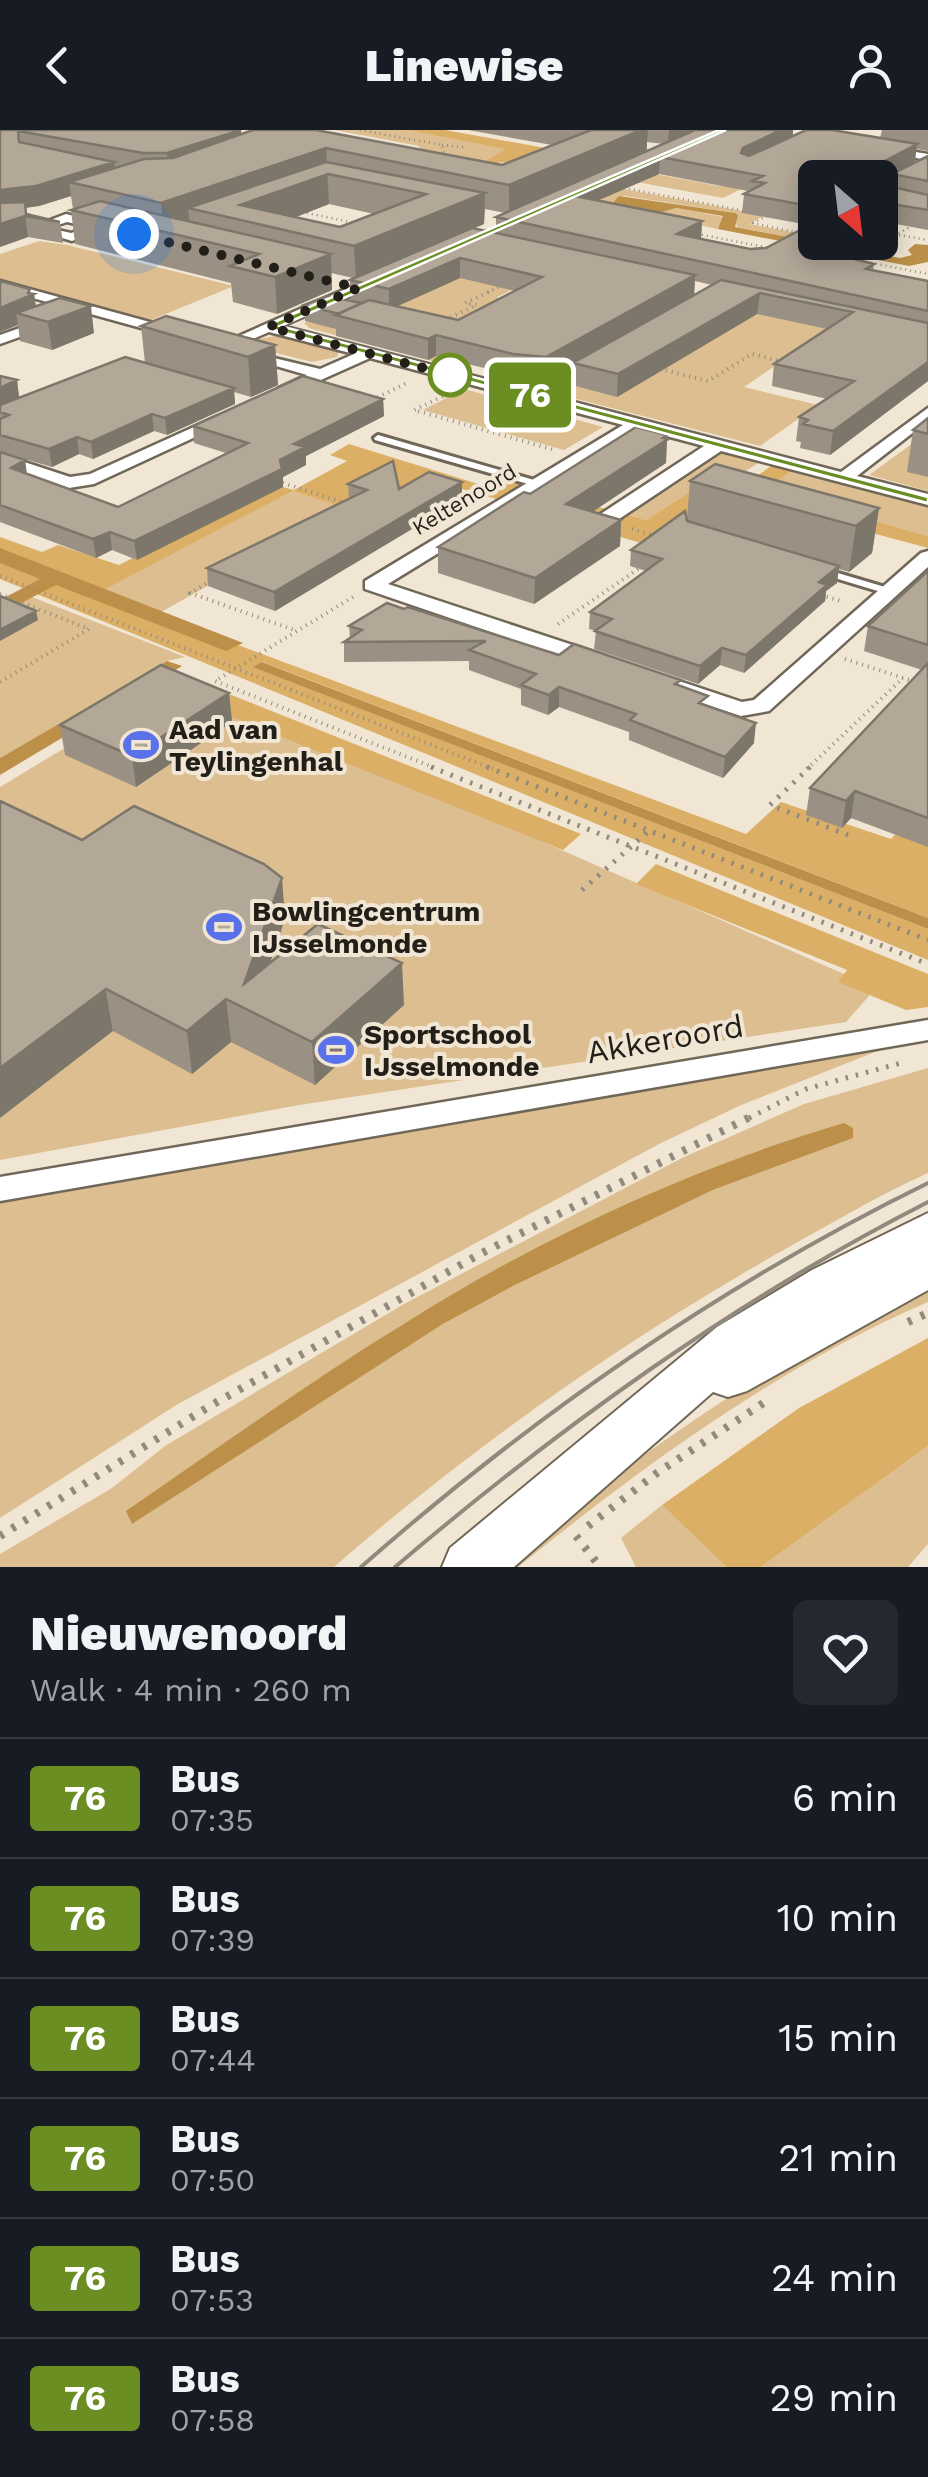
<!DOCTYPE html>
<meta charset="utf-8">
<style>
:root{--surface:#171b24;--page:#242831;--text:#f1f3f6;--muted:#9ea1a6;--line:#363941}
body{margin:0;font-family:"Work Sans",sans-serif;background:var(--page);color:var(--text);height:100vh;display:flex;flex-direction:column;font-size:38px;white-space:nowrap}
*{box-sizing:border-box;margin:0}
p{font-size:32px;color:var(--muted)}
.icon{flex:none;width:55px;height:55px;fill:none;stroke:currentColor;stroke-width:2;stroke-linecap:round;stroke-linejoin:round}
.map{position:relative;height:1437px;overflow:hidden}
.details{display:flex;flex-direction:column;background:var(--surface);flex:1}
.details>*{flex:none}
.badge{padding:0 20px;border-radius:8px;font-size:35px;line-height:65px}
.needle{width:65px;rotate:152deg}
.tools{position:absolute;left:798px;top:30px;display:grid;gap:20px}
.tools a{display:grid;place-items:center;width:100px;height:100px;border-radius:15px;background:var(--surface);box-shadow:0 5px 25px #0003;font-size:50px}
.you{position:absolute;width:50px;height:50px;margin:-25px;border:8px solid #fff;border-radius:50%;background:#1a73e8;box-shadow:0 0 0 15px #1a73e833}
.map>.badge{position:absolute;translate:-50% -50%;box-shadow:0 0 0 5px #fff}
.round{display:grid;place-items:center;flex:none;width:105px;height:105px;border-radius:15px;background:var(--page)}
.head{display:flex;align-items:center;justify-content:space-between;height:170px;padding:0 30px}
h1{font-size:48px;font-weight:800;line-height:75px}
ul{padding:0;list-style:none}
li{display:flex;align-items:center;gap:30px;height:120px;padding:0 30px;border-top:2px solid var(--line)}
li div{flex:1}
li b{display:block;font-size:38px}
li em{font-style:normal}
li .badge{min-width:110px;font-weight:700;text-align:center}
header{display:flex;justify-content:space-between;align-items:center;height:130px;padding:0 30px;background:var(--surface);font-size:45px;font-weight:800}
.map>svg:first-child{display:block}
.green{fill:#dcbe90;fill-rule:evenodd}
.forest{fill:#dcaf66}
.water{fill:#bc9048}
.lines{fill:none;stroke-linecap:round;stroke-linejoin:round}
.lane-casing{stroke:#716758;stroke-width:6}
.street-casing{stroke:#716758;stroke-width:5}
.secondary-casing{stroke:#716758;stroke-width:4}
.path-far3{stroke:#918a7d;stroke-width:2.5;stroke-dasharray:1 4;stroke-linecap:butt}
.path-far2{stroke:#918a7d;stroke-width:4;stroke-dasharray:1 5;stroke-linecap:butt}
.path-far1{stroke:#918a7d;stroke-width:5;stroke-dasharray:2.5 8;stroke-linecap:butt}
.path{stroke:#918a7d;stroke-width:8;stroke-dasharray:4 10;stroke-linecap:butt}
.lane{fill:#fff;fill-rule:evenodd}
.street{fill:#fff;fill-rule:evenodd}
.secondary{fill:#fff;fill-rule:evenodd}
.tram{stroke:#91897d;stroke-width:4}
.wall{fill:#9a9083;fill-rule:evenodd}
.shaded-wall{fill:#7d766a}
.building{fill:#b3a898;stroke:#7d766a;stroke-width:2.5;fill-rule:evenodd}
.line{fill:#6b8e23;stroke:#fff;stroke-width:2.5}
.walk{stroke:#221e18;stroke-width:10;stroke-dasharray:0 18}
.stop-dot{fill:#fff;stroke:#6b8e23;stroke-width:5}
.labels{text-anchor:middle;stroke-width:8;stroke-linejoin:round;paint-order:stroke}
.far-street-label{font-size:22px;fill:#221e18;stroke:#f1e6d4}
.poi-label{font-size:28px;font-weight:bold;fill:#221e18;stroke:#f1e6d4;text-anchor:start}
.near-street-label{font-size:32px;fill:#221e18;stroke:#f1e6d4}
</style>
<header><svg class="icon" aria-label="back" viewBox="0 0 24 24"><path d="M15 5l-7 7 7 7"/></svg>Linewise<svg class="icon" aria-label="person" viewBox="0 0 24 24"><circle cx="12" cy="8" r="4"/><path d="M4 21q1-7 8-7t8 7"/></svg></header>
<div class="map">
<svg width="928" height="1437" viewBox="0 0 928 1437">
<rect width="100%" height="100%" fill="#f1e6d4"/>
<path class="green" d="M258,0L421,31L419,16L335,0H406L508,19L480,36L549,35L164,52Z
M782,39L723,68L626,50L655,44L719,56Z
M607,56L764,85L750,94L802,104L794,108L737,97L735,83L625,66H619L659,83L676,78L724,87L718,99L574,70Z
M39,111L67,115L234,156L151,190L0,150V124Z
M479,113L572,132L497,167L514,173L530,203L462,239L309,198L304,193Z
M725,168L840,192L744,257L818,275L760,316L557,264Z
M275,206L339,220L337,227L312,232L253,217L254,210Z
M464,259L603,297L564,320L423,280Z
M928,302V361L869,345Z
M704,318L758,333L727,354L708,350L646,390L610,380Z
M791,341L928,377V406L764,360Z
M293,361L345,378L156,485L97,463Z
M32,467L185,527L167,531L0,628V484Z
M176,551L876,858L846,892L299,975L0,1030V657Z
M928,901L739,976L659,1014L178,1274L0,1388V1063Z
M928,938V1043C879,1065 834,1092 787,1118C626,1209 474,1315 334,1437H0V1424L112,1358L165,1316L404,1174L684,1027L804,974ZM821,1000L852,1008L713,1060L513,1156L443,1194L132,1394L127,1381C266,1285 403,1184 555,1109C641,1066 730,1032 821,1000Z
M928,1153V1172C778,1237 644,1335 518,1437H503C638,1321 770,1233 928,1153Z
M928,1316V1414L908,1437H761Z
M662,1375L726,1437H636L621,1408Z"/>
<path class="forest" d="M406,0H445L578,24L479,35L506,19Z
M349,314L488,357L506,348L529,355L503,371L428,349L362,384L293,361L98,463L746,704L781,672L891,709L928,669V788L263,532L254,537L928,799V830L0,449V407L42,422L58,415L119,435L275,355L294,360L347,331L330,325Z
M771,336L791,341L765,360L928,406V418L731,365Z
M708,350L717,369L651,416L520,377L544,362L646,390Z
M196,551L581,704L563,720L175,564Z
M656,734L928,844V877L906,880L838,852L847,840L636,754Z
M928,1208V1316L761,1437H726L662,1375L799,1278Z"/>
<path class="water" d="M619,66L735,83L738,85L735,97L900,128L912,125L908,120L915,114L928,115V132L909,136L718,99L723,86L676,78L659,83L613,73Z
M0,418L243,513L226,521L56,455L0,484V470L40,449L0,433Z
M167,531L182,536L0,645V628Z
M262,532L928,788V799L253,537Z
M844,993L853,998V1008L713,1060L513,1156L443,1194L132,1394L126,1381C220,1317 313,1249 410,1190C544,1106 692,1038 844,993Z"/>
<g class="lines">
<defs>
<path id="lane" d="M378,305L541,352L542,354L535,356L375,310L374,308Z
M821,438L895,460L896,462L891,465L818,443V439Z"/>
<path id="street" d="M885,17L928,24V30L881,22Z
M66,84L107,94L109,97L72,111L29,98ZM67,92L89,97L71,103L49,98Z
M382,143L387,144V150L282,196L531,261L594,226H604V232L547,265L841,342L928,278V291L857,346L928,364V375L721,321L610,395H596V387L704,316L640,299L388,454L606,526L609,531L606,536H590L365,459V451L623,295L370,228L285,266L277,261L279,258L307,245L241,226V220L320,239L354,224L269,202L229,219L216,216Z
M0,151L179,200L181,203L174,207L0,159Z
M51,187L58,191L56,194L0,214V205Z
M216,287L230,291L94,354L69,358L0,335V324L70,347L90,344Z
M928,421V437L769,581L741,586L671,563L668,558L679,551L742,572L754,570L921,423Z
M928,890V910L0,1071V1047Z"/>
<path id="secondary" d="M928,1083V1160L747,1261L728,1267L713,1262L514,1437H442L450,1418L717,1197L812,1140Z"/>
</defs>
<use href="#lane" class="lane-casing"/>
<use href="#street" class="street-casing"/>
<use href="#secondary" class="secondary-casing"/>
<path class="path-far3" d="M360,0L442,15L445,28
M442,15L463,17
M624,58L746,81
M302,82L355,93
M767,86L753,93L800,103
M697,104L770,118
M899,105L928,110
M853,112L876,117L913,95
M861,131L928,144
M488,162L503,155"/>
<path class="path-far2" d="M445,190L477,175L465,173L493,160
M660,239L708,251L752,224L784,232
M448,264L414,280L555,320
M372,270L407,253
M277,351L348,374
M632,399L655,406
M0,446L493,639
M211,451L190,463L297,501
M0,464L89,499L0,552
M821,465L844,472
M353,467L215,551L438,639
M558,494L644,435
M845,529L928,556
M807,639L903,548"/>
<path class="path-far1" d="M431,637L928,834
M487,637L928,810
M810,637L770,675L848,705
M582,760L651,699
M749,988L806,959L901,933"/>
<path class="path" d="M908,1192L928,1183
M588,1396L657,1343L768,1270
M0,1406L210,1276L480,1124L754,985
M576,1406L600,1437"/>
<use href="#lane" class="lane"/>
<use href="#street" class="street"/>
<use href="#secondary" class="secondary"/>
<path class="tram" d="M361,1437C535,1284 720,1155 928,1053
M395,1437C561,1296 734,1171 928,1072"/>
</g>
<path class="wall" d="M0,0L241,4L322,1L502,35L552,15L468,0H793V6L880,8L882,0H928V21L916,19L815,48V112L841,126L874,134L873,140L928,151V251L830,325L800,318L801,312L796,311L799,287L827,269L772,256L774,234L827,199L757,184L617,267L572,255L573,233L546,248L512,245L436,226L428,230L336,206V199L305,191L304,175L362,173L351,170L350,150L353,148L331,143L332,160L277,184L233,172L231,153L75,114L71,80L73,79L71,66L39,76L26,78V84L60,92L63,113L28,107L0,117ZM647,12L664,14L647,21ZM659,44L748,61L744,64L742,83L809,95L766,118L750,119L701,109L702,91L599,70ZM329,74L374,84L340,97L295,87ZM485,79L505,83L496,87V103L475,98L484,94ZM460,148L515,161L458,190L397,176ZM695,151L712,155L694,166Z
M928,26V100L896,94L880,103V54L891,56L892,44Z
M30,159V163L34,164L36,177L94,203L52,220L20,211L18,195L0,202Z
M141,196L275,215L278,255L251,267L234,262L235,274L167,305L154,301L93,329L79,324L52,337L0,322V246L17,250L19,267L145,233Z
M383,269L384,286L306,326V335L283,347V357L137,430L112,420L96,428L0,392V322L25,330L27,344L118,377L226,323L194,313L193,296Z
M928,288V347L907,342L913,300Z
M667,305L666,333L592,382L621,390L620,416L534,474L438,443V417L530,364Z
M690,351L879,378L872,423L849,442L839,439L837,453L826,461L825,471L744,543L720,535L698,554L594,519L596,501L589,499L590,482L646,441L630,436L631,420L687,389Z
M348,354L399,359L462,369L275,481L208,456L207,438L349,370Z
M928,441V717L851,688L842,698L806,685L810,658L922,540L864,521L868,496Z
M404,479L559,525L680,556L754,613L723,648L629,610V602L559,577L548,585L521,575V559L469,540V531L344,532V512L350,508L349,496Z
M229,563L232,592L136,657L65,625L60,595Z
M82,710L285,789L270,833L404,875L315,955L231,912L192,944L113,901Z"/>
<path class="shaded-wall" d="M241,0L242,19L168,42L167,23Z
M641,0H648L646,24L509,84V55Z
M669,0H709L668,14Z
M781,0H793L792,11L740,41L743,18Z
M917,14L915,32L880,50L881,33Z
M326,18L329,74L271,97L188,78L190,94L164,103L161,73Z
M660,27L659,44L569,83L570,65Z
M114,32L117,52H69L71,66L39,76L0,80V60Z
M485,63L484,94L356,149L354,116Z
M898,75L896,94L880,103V85Z
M25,86L28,107L0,117V94Z
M702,91L701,110L677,104Z
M832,112H864L816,141L819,120Z
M331,124L332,160L277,184L275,147Z
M460,128V148L389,180V159Z
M695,145L694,166L546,248V227Z
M30,159V166L34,164L37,187L16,183L18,195L0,202V178Z
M760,163L757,184L617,267L618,244Z
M91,176L94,203L52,220L48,192Z
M436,205V226L428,230V209Z
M275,215L278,255L251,267L248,227Z
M928,232V251L830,325L833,301Z
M17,250L19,267L0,276V258Z
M234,258L235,274L167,305L165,288Z
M383,269L384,286L306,326V335L283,347V357L137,430L134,411L280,330L294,314Z
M152,284L154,301L93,329L91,312Z
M667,305L666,333L565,400L566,374Z
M77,307L79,324L52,337L49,319Z
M25,330L27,348L11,338Z
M462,352V369L275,481L274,462Z
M879,378L872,423L849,442L856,396Z
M621,390L620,416L534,474L535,448Z
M110,402L112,420L96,428L93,409Z
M839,436L837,453L826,461L825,471L744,543L746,525L819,452Z
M36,481L38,490L0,511V500Z
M722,518L720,535L698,554L700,536Z
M559,557V577L548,585L549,565Z
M229,563L232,592L136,657L132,626Z
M756,593L754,613L723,648L725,627Z
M855,661L851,688L842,698L846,671Z
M282,748L285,789L253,882L244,854Z
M402,833L404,875L315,955L312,912Z
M106,859L113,901L0,988V938Z
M226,869L231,912L192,944L187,901Z"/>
<path class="building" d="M0,0H241L167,23H143L18,1L19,12L114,32L36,56L0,60Z
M253,0H316L502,35L591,0H641L509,55L326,18L161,73L69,52L144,29L173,28Z
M695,0H781L743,18L741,23L749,26L806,0H832L917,14L881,33L879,48H815V77L744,64L765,53L752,51L763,46L660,27L570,65L702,91L677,104L750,119L766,118L815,92V112H832L819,120L874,134L866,139L928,151V181L496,87Z
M928,26V51L892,44Z
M326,32L485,63L354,116L188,78ZM328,44L426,64L340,97L240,75Z
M880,54L928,65V80L898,75L880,85Z
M100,71L331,124L275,147L230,136L259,124L71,80Z
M25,72L26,84L60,92L25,86L0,94V73Z
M472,98L695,145L546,227L513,224L436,205L428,209L335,185L369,170L458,190L542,147L460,128L389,159L350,150Z
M721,150L928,193V232L833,301L803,294L808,290L799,287L854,251L774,234L853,182L760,163L618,244L573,233Z
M0,151L30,159L28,163L34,164L0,178Z
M327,166L361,173L339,184L304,175Z
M60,168L91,176L48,192L16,183Z
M166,186L275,215L248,227L141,196Z
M125,227L234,258L165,288L152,284L91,312L77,307L49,319L0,305V289L9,285L0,282V275Z
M0,246L17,250L0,258Z
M303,246L383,269L294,314L305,317L280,330L282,339L134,411L110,402L93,409L0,375V322L25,330L11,338L118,377L248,313L193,296Z
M928,288V304L913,300Z
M636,297L667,305L663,308L668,309L566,374L621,390L535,448L438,417L524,362L530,364Z
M393,331L399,359L429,342L462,352L274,462L207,438L367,360L348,354Z
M715,334L879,378L856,396L690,351Z
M685,381L687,391L839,436L819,452L827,455L746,525L722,518L700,536L595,501L612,489L590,482L662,429L631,420Z
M928,441V515L868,496Z
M0,466L36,481L0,500Z
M387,473L404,479L408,477L559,525L574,514L681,550L675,554L708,566L699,573L756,593L725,627L630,590L636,584L559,557L549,565L521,555L536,544L469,520L486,511L344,512L362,500L349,496Z
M928,533V688L855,661L846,671L810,658Z
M161,535L229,563L132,626L60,595Z
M0,671L82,710L134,676L264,734L282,748L244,854L318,794L402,833L312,912L226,869L187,901L106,859L0,938Z"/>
<path class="line" d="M719,0H726L280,196L928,367V373L263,197Z"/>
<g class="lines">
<path class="walk" d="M134,104L358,158L269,197L454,246L450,245"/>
</g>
<defs>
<symbol id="stadium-bare" viewBox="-9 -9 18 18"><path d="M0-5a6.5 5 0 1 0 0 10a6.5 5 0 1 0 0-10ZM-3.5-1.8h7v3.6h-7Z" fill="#5a72e9" stroke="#f1e6d4" stroke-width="2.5" paint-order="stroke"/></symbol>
</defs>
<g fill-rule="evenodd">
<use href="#stadium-bare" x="116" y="590" width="50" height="50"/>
<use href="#stadium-bare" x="199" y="772" width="50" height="50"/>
<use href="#stadium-bare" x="311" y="895" width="50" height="50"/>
</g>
<circle class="stop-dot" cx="450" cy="245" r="20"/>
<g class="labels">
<g class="far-street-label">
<text transform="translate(464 369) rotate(-31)" y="8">Keltenoord</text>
</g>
<g class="poi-label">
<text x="169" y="609">Aad van<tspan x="169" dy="32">Teylingenhal</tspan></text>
<text x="252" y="791">Bowlingcentrum<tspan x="252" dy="32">IJsselmonde</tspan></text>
<text x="364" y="914">Sportschool<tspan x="364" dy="32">IJsselmonde</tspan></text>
</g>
<g class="near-street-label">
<text transform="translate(665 909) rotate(-10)" y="11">Akkeroord</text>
</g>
</g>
</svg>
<div class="tools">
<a><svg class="needle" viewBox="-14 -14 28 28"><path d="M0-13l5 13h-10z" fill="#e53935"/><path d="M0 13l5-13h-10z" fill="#9ea1a6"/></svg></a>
</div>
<div class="you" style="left:134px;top:104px"></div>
<b class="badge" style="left:530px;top:265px;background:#6b8e23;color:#fff">76</b>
</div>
<section class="details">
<div class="head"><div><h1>Nieuwenoord</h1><p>Walk · 4 min · 260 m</p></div><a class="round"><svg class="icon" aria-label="heart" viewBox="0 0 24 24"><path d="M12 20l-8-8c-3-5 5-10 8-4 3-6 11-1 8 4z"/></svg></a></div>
<ul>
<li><span class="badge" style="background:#6b8e23;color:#fff">76</span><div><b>Bus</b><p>07:35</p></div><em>6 min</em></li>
<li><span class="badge" style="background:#6b8e23;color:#fff">76</span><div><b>Bus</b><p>07:39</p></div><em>10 min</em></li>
<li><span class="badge" style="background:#6b8e23;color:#fff">76</span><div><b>Bus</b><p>07:44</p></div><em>15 min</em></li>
<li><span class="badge" style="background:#6b8e23;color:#fff">76</span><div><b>Bus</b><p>07:50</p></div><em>21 min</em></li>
<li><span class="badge" style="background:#6b8e23;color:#fff">76</span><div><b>Bus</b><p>07:53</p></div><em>24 min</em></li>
<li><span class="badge" style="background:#6b8e23;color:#fff">76</span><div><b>Bus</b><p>07:58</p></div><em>29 min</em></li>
</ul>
</section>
